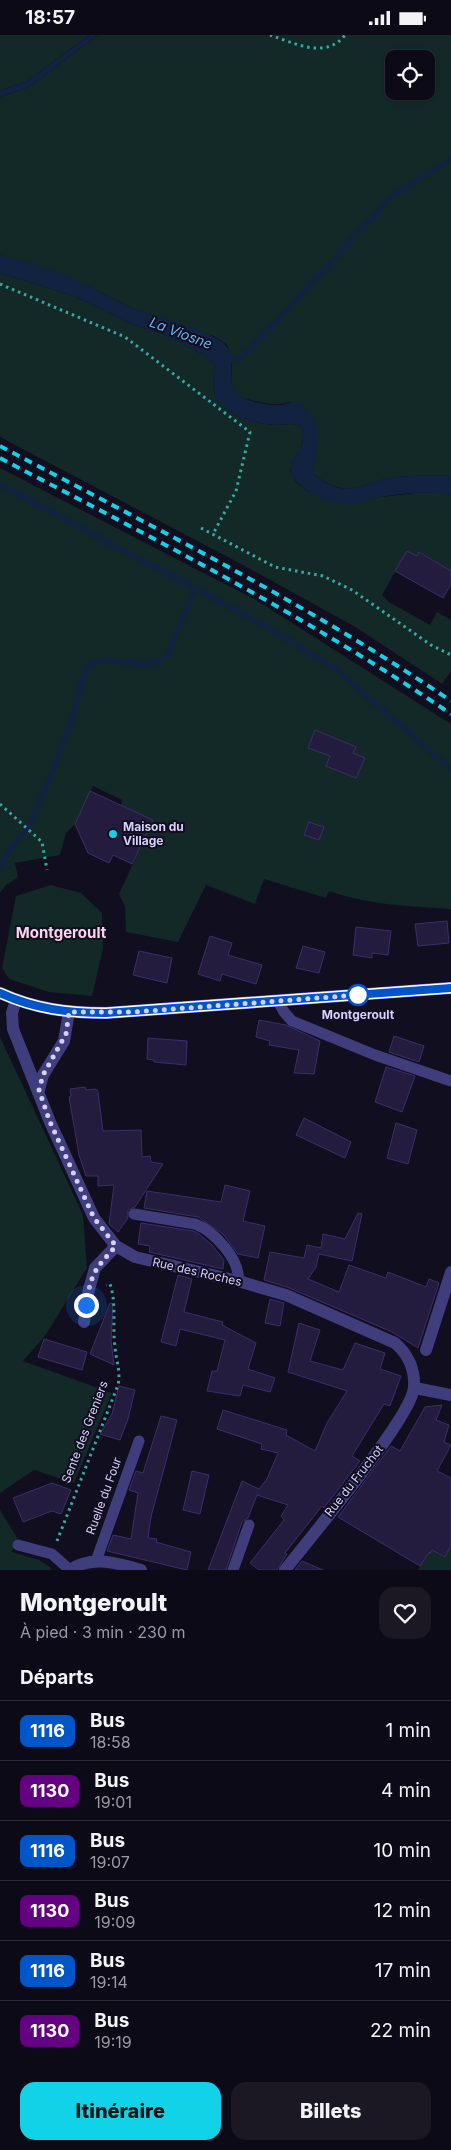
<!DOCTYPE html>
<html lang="fr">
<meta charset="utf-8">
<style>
:root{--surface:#0d0a17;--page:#1b1824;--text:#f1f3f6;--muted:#9a9aa1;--line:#2d2b36;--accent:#11d2e6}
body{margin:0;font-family:Inter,sans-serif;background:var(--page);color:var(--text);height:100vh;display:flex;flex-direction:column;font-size:19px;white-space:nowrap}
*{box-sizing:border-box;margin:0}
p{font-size:16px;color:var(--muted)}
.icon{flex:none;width:28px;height:28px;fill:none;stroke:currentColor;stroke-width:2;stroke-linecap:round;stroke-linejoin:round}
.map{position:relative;height:1535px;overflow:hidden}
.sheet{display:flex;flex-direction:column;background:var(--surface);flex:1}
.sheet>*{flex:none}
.badge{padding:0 10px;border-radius:8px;font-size:18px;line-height:32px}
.tools{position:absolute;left:385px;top:15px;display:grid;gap:10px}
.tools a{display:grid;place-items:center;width:50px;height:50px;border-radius:10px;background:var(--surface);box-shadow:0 1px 4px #0004,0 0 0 1px var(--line);font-size:25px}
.you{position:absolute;width:25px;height:25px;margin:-12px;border:4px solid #fff;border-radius:50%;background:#1a73e8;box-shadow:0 0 0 8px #1a73e833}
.map>.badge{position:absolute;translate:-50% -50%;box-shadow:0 0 0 2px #fff}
h2{padding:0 20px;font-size:19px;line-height:45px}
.round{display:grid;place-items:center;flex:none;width:52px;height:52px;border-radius:15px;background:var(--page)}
.headline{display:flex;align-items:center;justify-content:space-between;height:85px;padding:0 20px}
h1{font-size:24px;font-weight:800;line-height:38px}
.action{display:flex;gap:10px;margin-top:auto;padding:10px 20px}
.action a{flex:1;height:58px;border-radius:15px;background:var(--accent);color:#111;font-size:20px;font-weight:800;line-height:58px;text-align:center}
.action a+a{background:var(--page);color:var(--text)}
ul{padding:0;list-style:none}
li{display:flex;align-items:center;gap:15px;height:60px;padding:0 20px;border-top:1px solid var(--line)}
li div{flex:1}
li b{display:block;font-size:19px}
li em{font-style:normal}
li .badge{min-width:55px;font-weight:700;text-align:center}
.status{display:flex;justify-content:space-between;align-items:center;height:35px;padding:0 25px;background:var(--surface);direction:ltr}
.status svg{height:14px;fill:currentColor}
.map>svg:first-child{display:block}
.green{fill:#122928;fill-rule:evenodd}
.water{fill:#112341}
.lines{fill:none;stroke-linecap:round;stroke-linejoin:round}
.stream{stroke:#112341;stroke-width:5.5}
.building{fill:#231c3f;stroke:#3b2f69}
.path{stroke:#36a9a2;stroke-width:3;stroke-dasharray:2.5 4;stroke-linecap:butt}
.lane{stroke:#3f3d7b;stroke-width:11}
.street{stroke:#3f3d7b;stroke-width:12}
.secondary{stroke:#716ef4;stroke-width:12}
.rail{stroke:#11d2e6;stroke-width:4;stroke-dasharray:8 6;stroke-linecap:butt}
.line-casing{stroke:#fff;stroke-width:11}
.line{stroke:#0055c8;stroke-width:8}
.walk{stroke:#d5d0fc;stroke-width:5;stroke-dasharray:0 9}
.poi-dot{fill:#11d2e6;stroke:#110e1f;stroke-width:2}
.stop-dot{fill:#fff;stroke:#0055c8;stroke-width:2.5}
.labels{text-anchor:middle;stroke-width:4;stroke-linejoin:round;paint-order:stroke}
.poi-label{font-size:12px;font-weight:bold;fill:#d5d0fc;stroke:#110e1f;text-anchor:start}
.stop-label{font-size:12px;font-weight:bold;fill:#d5d0fc;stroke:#110e1f}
.street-label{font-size:12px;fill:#d5d0fc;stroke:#110e1f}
.water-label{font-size:14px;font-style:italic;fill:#65b2f4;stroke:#110e1f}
.quarter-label{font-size:15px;font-weight:bold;fill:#fcd2ec;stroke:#110e1f}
</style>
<div class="status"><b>18:57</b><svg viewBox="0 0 49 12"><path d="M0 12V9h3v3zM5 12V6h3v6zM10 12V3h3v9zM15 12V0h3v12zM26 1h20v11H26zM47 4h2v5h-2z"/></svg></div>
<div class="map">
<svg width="451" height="1535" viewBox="0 0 451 1535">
<rect width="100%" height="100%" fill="#110e1f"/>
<path class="green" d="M0,0H90L27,46L0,56Z
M98,0H451V440C433,441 414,440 397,442C359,447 350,467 313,439L312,430L317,415L290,367C277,371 269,369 255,366C227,360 231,353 232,329C232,323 229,316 227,310L214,301L136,275L71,243L0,220V62L29,52ZM394,24H426V56H394Z
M0,238L74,261L134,290L163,299L193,314L207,322L214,330C215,339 211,354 215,361C225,381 255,389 276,390C285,390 293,387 302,392L303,401L301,414L292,427L290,436L296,447L307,456L357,469L373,463L415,458H441L451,461V536L420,517L417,521L407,516L382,560L389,567L430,590L437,577L451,585V636L442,649L357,593L243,530L0,402Z
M0,433L256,565L451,689V874C409,871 368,870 329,856L326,863L264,844L255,869L206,850L178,907L126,897L125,871L119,859L153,785L121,770L122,765L93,751L75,789L66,798L60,820L15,828L18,842L5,851L0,858Z
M51,850L81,858L102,878L103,914L92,961L49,957L9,944L2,933L16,861Z
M0,1002L83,1180L87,1233L45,1301L23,1326L112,1358L74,1448L34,1435L0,1458Z
M0,1475L17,1503L12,1517L39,1525L50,1532L51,1535H0Z
M451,1510V1535H418L429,1517L430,1518L432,1515L444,1522Z"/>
<path class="water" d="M90,0H98L29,52L0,62V56L27,46Z
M0,220C24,227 49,233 72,243C94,253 115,266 137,275C162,285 196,290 219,305C253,326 198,363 275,370C282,371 290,367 297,366C314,378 321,395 317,415C315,424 312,429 313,439C348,467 360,447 396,442C414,440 433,441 451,440V461C428,454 398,459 375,463C369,464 363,468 357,469C336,472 299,458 291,438C288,428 297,422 300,414C304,407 303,399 302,392C293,387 285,390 275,390C255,389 225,381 215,361C211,354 215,339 214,330L207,322L193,314L163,299L134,290L74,261L0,238Z"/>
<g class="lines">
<path class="stream" d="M227,326L238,323L249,316L390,163L451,124
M0,450L267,592L335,634L451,734
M0,832L7,818L29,791L41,764L67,699L86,633C109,613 145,643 168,620L195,553"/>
</g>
<path class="building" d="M407,516L417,521L419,517L451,536V549L443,563L395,536Z
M315,695L356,712L353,718L365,723L356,743L326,731L330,721L308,713Z
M90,756L153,785L132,829L113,820L109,828L88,818L75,789Z
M309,787L324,792L319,805L304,800Z
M447,886L449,908L418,911L415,889Z
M356,892L391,896L388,920L372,918V923L353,920Z
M210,901L232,908L228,920L262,930L256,949L222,939L220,946L198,939Z
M303,911L325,917L319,938L296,933Z
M139,916L172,923L167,948L133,940Z
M259,985L286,990L320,1006L314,1039L294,1038L299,1015L269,1010L270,1006L256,1002Z
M394,1001L424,1011L419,1027L389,1017Z
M148,1003L187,1006L186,1030L154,1027V1025L147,1024Z
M386,1032L415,1041L402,1077L375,1067Z
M85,1052L86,1055L96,1054L98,1057L103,1096L141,1095L142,1122L150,1121L151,1127L163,1129L135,1172L128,1175V1183L118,1197L109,1189L114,1150L98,1151V1141H86L79,1120L69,1062L71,1061L70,1054Z
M304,1083L351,1107L345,1123L296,1100Z
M396,1088L417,1095L408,1129L387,1123Z
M225,1150L250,1156L243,1186L265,1191L258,1223L238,1219L223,1199L198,1182L144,1173L147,1156L221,1167Z
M358,1178L362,1179L352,1226L319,1219L316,1232L308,1244L339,1257L349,1230L386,1243L388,1237L426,1252L429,1244L439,1248L418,1313L392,1297L287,1252L264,1245L270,1217L304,1223L307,1210L321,1213L323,1199L345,1204Z
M141,1188L193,1196L199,1199L212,1210L224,1225L223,1234L149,1217L150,1211L138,1209Z
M178,1240L192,1244L184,1277L223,1287L222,1290L256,1308L248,1334L275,1343L270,1357L243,1350L240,1361L207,1356L212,1336H217L225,1305L180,1294L176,1311L161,1307Z
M270,1264L284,1268L280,1291L265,1288Z
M110,1268L113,1269L111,1306L114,1330L90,1319Z
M299,1288L320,1295L310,1326L343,1335L355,1308L385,1318L380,1334L401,1341L390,1371L384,1369L352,1421L360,1426L324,1473L322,1471L285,1518L287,1519L277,1535H259L250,1528L284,1485L281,1481L288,1470L257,1460L248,1483L242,1487L226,1535H208L242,1446L259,1454L267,1444L278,1418L261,1414L262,1409L217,1394L223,1375L287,1395L286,1400L315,1416L327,1388L347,1356L288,1337Z
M44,1304L87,1317L82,1335L38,1322Z
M119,1351L135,1355L128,1384L120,1405L100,1399L112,1379Z
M442,1370L436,1385L449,1390L444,1407L451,1410L437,1436L451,1443V1510L445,1522L432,1515L430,1519L429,1517L420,1531L338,1482L391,1411L400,1416L425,1372Z
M161,1381L177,1385L151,1482L148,1503L157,1504L156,1507L191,1517L187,1535L107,1516L113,1500L131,1504L138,1458L129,1455L136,1436L143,1438Z
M192,1436L209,1440L200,1479L183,1475Z
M52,1448L71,1455L61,1479L52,1476L23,1487L13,1463Z
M302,1526L323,1535H295Z"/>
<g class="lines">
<path class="path" d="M270,0C294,8 326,25 345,0
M0,249L125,302L250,397L236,456L213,499
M201,493L275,532L323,541L352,555L431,610L451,620
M0,769L42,807L47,835
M57,1506L118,1350C121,1336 116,1326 115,1312C112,1290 117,1270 110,1249L106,1250"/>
<path class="lane" d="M278,966L284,977L292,986L375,1020L451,1046
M134,1179L195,1189C214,1196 241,1225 238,1246
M18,1510L52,1519L70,1535
M96,1526L139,1406
M233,1535L249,1490"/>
<path class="street" d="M16,965L12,978L13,994L50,1087L94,1183L116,1211L135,1222L238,1246L286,1260L395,1308C408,1319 415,1335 414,1352C413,1381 308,1505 285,1535
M39,1055L43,1040L64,1006L69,977
M84,1287L89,1254L95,1233L116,1211
M426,1315L451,1237
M415,1353L451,1360
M70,1535C91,1520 118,1528 141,1535"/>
<path class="secondary" d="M0,958C35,974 68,978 106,978L451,953"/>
<path class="rail" d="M0,411C153,492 308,569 451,666
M0,423C153,503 308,582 451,679"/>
</g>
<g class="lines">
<defs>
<path id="line" d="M0,958C35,974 68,978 106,978L451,953"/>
</defs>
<use href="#line" class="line-casing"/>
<use href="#line" class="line"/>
<path class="walk" d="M86,1270C91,1238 95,1234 116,1211L94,1183L50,1087L39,1055L43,1040L66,999L69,977H134L358,960"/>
</g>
<circle class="poi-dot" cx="113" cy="799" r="5"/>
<circle class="stop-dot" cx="358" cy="960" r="10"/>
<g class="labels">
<g class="poi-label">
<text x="123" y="796">Maison du<tspan x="123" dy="14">Village</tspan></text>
</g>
<g class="stop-label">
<text x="358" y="984">Montgeroult</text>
</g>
<g class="street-label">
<text transform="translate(197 1237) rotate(13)" y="4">Rue des Roches</text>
<text transform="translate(85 1397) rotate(-69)" y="4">Sente des Greniers</text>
<text transform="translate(354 1446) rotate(-52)" y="4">Rue du Fruchot</text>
<text transform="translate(104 1461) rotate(-70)" y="4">Ruelle du Four</text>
</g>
<g class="water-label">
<text transform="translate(181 298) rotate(21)" y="5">La Viosne</text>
</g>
<g class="quarter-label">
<text x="61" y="903">Montgeroult</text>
</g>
</g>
</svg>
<div class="tools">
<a><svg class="icon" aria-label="locate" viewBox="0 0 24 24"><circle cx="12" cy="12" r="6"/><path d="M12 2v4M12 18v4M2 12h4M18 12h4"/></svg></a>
</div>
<div class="you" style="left:86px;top:1270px"></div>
</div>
<section class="sheet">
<div class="headline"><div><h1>Montgeroult</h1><p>À pied · 3 min · 230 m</p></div><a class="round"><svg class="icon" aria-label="heart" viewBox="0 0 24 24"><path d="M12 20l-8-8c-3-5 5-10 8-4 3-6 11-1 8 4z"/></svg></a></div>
<h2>Départs</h2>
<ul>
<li><span class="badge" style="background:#0055c8;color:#fff">1116</span><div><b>Bus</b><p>18:58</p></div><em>1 min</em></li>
<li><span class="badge" style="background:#640082;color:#fff">1130</span><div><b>Bus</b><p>19:01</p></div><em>4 min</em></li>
<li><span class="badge" style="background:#0055c8;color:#fff">1116</span><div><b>Bus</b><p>19:07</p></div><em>10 min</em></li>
<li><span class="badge" style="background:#640082;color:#fff">1130</span><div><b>Bus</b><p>19:09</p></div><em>12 min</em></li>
<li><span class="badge" style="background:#0055c8;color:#fff">1116</span><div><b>Bus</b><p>19:14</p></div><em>17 min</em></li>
<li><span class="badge" style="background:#640082;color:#fff">1130</span><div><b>Bus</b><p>19:19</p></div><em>22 min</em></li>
</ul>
<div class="action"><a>Itinéraire</a><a>Billets</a></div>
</section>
